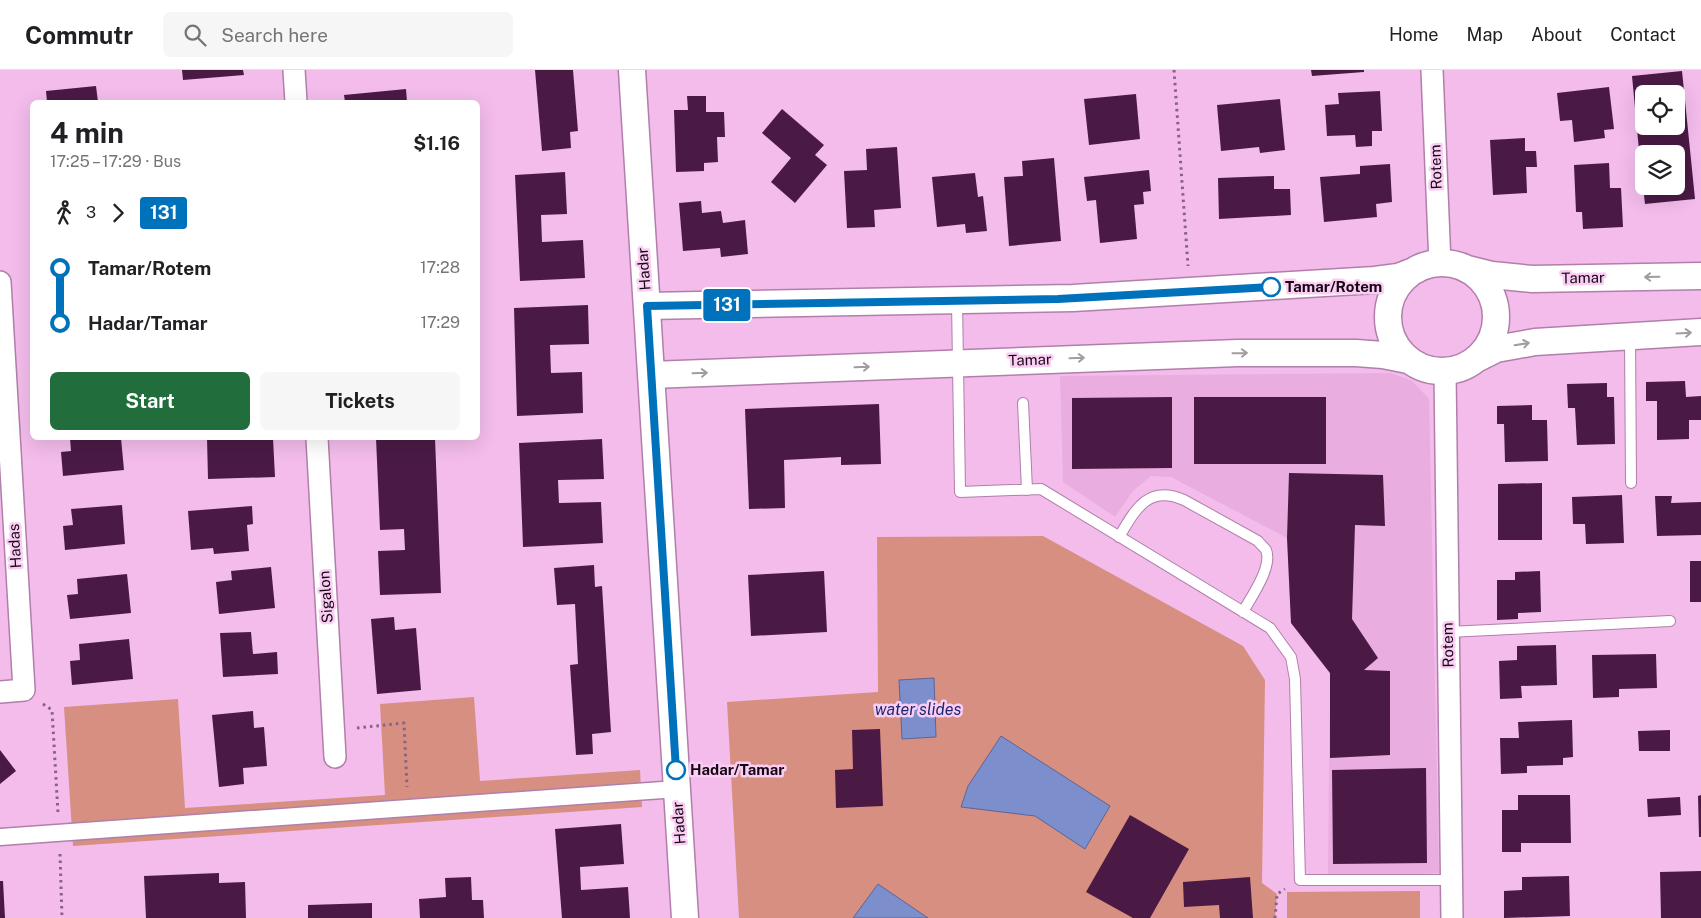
<!DOCTYPE html>
<meta charset="utf-8">
<style>
:root{--surface:#fff;--page:#f6f6f6;--text:#202124;--muted:#757577;--line:#e0e0e0;--accent:#216d3c}
body{margin:0;font-family:"Public Sans",sans-serif;background:var(--page);color:var(--text);height:100vh;display:flex;flex-direction:column;font-size:19px;white-space:nowrap}
*{box-sizing:border-box;margin:0}
p{font-size:16px;color:var(--muted)}
.icon{flex:none;width:28px;height:28px;fill:none;stroke:currentColor;stroke-width:2;stroke-linecap:round;stroke-linejoin:round}
.map{position:relative;flex:1;overflow:hidden}
.side{position:absolute;left:30px;top:30px;width:450px;height:340px;display:flex;flex-direction:column;background:var(--surface);border-radius:8px;box-shadow:0 5px 20px #0002}
.side>*{flex:none}
.badge{padding:0 10px;border-radius:4px;font-size:18px;line-height:32px}
.fabs{position:absolute;left:1635px;top:15px;display:grid;gap:10px}
.fabs a{display:grid;place-items:center;width:50px;height:50px;border-radius:8px;background:var(--surface);box-shadow:0 5px 20px #0002;font-size:25px}
.map>.badge{position:absolute;translate:-50% -50%;box-shadow:0 0 0 2px #fff}
.legs{display:flex;align-items:center;gap:8px;height:55px;padding:0 20px;font-size:16px}
.legs p{margin-inline-start:auto}
.summary{display:flex;align-items:center;justify-content:space-between;height:85px;padding:0 20px}
h1{font-size:28px;font-weight:700;line-height:38px}
.button{display:flex;gap:10px;margin-top:auto;padding:10px 20px}
.button a{flex:1;height:58px;border-radius:8px;background:var(--accent);color:#fff;font-size:20px;font-weight:700;line-height:58px;text-align:center}
.button a+a{background:var(--page);color:var(--text)}
ul{padding:0 20px;list-style:none}
li{display:flex;align-items:center;gap:18px;height:55px;font-size:19px}
li i{display:grid;place-items:center;width:8px;height:100%;margin:0 6px;background:currentColor}
li i::after{content:'';width:12px;height:12px;margin:-6px;border:4px solid;border-radius:50%;background:var(--surface)}
li p{margin-inline-start:auto}
li:first-child i{background:linear-gradient(#0000 50%,currentColor 0)}
li:last-child i{background:linear-gradient(currentColor 50%,#0000 0)}
header{display:flex;align-items:center;gap:30px;box-sizing:border-box;height:70px;padding:0 25px;background:var(--surface);border-bottom:1px solid var(--line)}
header strong{font-size:24px}
nav{display:flex;gap:28px;margin-inline-start:auto;font-size:18px}
.search{width:350px;height:45px;background:var(--page);display:flex;align-items:center;gap:12px;box-sizing:border-box;padding:0 18px;border-radius:8px;color:var(--muted);font-size:19px}
.map>svg:first-child{display:block}
.built{fill:#e9ade0}
.green{fill:#d78f81}
.water{fill:#7c8ecc;stroke:#5d6595}
.building{fill:#4a1a45;fill-rule:evenodd}
.lines{fill:none;stroke-linecap:round;stroke-linejoin:round}
.service-casing{stroke:#b17faa;stroke-width:12}
.pedestrian-casing{stroke:#b17faa;stroke-width:19}
.minor-casing{stroke:#b17faa;stroke-width:24}
.tertiary-casing{stroke:#b17faa;stroke-width:29}
.path{stroke:#876382;stroke-width:3;stroke-dasharray:2.5 4;stroke-linecap:butt}
.service{stroke:#fff;stroke-width:10}
.pedestrian{stroke:#fff;stroke-width:16}
.minor{stroke:#fff;stroke-width:21}
.tertiary{stroke:#fff;stroke-width:26}
.oneway{stroke:#a29ba1}
.line-1-casing{stroke:#fff;stroke-width:11}
.line-1{stroke:#0072bc;stroke-width:8}
.stop-1-dot{fill:#fff;stroke:#0072bc;stroke-width:2.5}
.labels{text-anchor:middle;stroke-width:5;stroke-linejoin:round;paint-order:stroke}
.street-label{font-size:15px;fill:#160514;stroke:#facef3}
.stop-label{font-size:15px;font-weight:bold;fill:#160514;stroke:#facef3;text-anchor:start}
.water-label{font-size:16px;font-style:italic;fill:#1d276f;stroke:#facef3}
</style>
<header>
<strong>Commutr</strong>
<div class="search"><svg class="icon" aria-label="search" viewBox="0 0 24 24"><circle cx="10" cy="10" r="6"/><path d="M15 15l6 6"/></svg>Search here</div>
<nav><a>Home</a><a>Map</a><a>About</a><a>Contact</a></nav>
</header>
<div class="map">
<svg width="1701" height="848" viewBox="0 0 1701 848">
<rect width="100%" height="100%" fill="#f3bceb"/>
<path class="built" d="M1391,303L1412,311L1429,329L1439,803L1328,809L1330,604L1291,553L1287,468L1171,407L1151,406L1133,421L1115,447L1063,412L1060,306Z"/>
<path class="green" d="M1043,466L1243,576L1265,610L1262,813L1277,824L1275,848H739L727,632L878,622L877,467Z
M474,627L480,711L640,700L642,737L73,776L64,637L178,629L185,738L385,725L380,634Z
M1420,821V848H1287V822Z"/>
<path class="water" d="M934,608L936,667L902,669L899,610Z
M1001,666L1110,736L1085,779L1035,746L961,737L968,716Z
M878,814L928,848H853Z"/>
<path class="building" d="M182,0H243L244,5L183,10Z
M535,0H573L578,61L570,62L571,78L542,81Z
M1311,0H1364V2L1312,6Z
M1682,1L1695,129L1645,134L1643,116H1676V84H1644V112H1642L1632,6ZM1644,24H1676V56H1644Z
M96,16L98,32H47L46,21Z
M1609,17L1614,59L1604,60L1605,68L1574,72L1572,50L1560,51L1557,23Z
M406,19L407,32H345L344,25Z
M1380,21L1382,61H1372V76L1356,77L1355,65L1327,66L1325,35L1339,34L1338,23Z
M1136,24L1140,69L1089,75L1084,29Z
M687,26H706V42H724L725,67H717L718,92L704,93V101L676,102L674,40H688Z
M1280,29L1285,80L1260,83L1259,77L1221,81L1217,35Z
M782,39L824,75L815,85L827,95L795,133L771,112L791,88L762,63Z
M1525,68V81H1536L1537,97H1526L1527,123L1493,125L1490,70Z
M897,77L901,138L874,140L875,157L847,158L844,101L867,100L866,79Z
M1054,88L1061,171L1009,176L1004,107L1023,106L1022,91Z
M1609,93L1610,118H1621L1623,157L1583,159L1582,142H1576L1574,95Z
M1390,94L1392,132L1376,134L1377,147L1324,152L1320,107L1360,104V96Z
M1149,100L1151,121L1143,122L1144,134L1134,135L1137,169L1100,173L1096,130L1087,131L1084,107Z
M565,102L567,144L541,145L542,172L583,170L585,208L520,211L515,105Z
M975,103L978,127L983,126L987,161L966,163L965,154L937,157L932,107Z
M1274,106V119H1290L1291,145L1219,149L1218,108Z
M701,131L702,143L721,141L723,153L745,150L748,184L721,187L720,178L683,181L679,133Z
M588,235L589,274L550,275L551,303L582,302L583,343L517,346L514,238Z
M1685,311L1686,327L1701,326V350H1689V369L1657,370V331H1646V312Z
M1607,313V327H1614L1615,374L1577,375L1575,338H1568L1567,314Z
M1172,327V398L1072,399V328Z
M1194,327H1326V394H1194Z
M879,334L881,394L841,395V387L784,390L785,438L749,439L745,339Z
M1532,335V350H1547L1548,391L1505,392L1504,354H1497V336Z
M70,368H121L124,400L63,406L61,382L71,381Z
M207,368H273L275,407L208,409Z
M376,368H435L441,523L380,525L378,481L405,480L404,459L380,460Z
M602,369L604,409L558,410L559,433L601,432L603,473L523,477L519,373Z
M1289,403L1383,405L1385,456L1355,455L1352,549L1378,588L1364,600L1390,601V685L1330,688V603L1291,553L1287,468Z
M1542,413V470H1498V414Z
M1622,425L1624,473L1586,474L1585,454H1573L1572,427Z
M1655,426H1672L1671,433L1701,432V465L1657,466Z
M122,435L125,474L65,480L63,456L73,455L71,439Z
M252,436L253,454L247,455L249,481L214,484L213,478L191,480L188,441Z
M1690,491H1701V532H1690Z
M594,495L595,517L602,516L611,662L592,664L593,684L576,685L570,595L578,594L575,534L557,535L554,498Z
M271,497L275,538L219,544L216,512L232,510L231,501Z
M824,501L827,562L751,566L748,505Z
M1540,501L1541,542L1518,543V549L1497,550V510H1515V502Z
M127,504L131,543L70,549L67,525L78,524L77,509Z
M394,547L395,560L416,558L421,620L377,624L371,549Z
M251,562L253,584L277,582L278,604L223,607L220,563Z
M129,569L133,609L72,615L70,591L80,590L79,574Z
M1556,575L1557,615L1521,616L1522,628L1500,629L1499,591L1517,590V576Z
M1656,584L1657,618L1619,619V627L1593,628L1592,585Z
M253,641L254,658L264,657L267,696L243,698L244,714L219,717L212,645Z
M1572,650L1573,687L1563,688V695L1527,696V703L1501,704L1500,668H1519L1518,652Z
M880,659L883,736L836,738L835,700L853,699L852,660Z
M1670,660V681H1639L1638,661Z
M0,680L16,701L0,714Z
M1426,698L1427,793L1333,794L1332,700Z
M1518,725H1570L1571,773H1521V782H1502V740H1518Z
M1701,725V767H1699L1698,726Z
M1680,727L1681,745L1648,747L1647,729Z
M1130,745L1189,779L1150,848H1133L1086,822Z
M621,754L624,794L580,797L581,820L628,817L630,848H562L555,759Z
M1701,801V848H1661L1660,802Z
M219,803V813L245,812L246,848H146L144,806Z
M1569,806L1570,846L1504,848V821L1522,820V807Z
M471,807L472,830H483L484,848H420L419,829L446,827L445,808Z
M1250,807L1253,848H1220L1219,835L1184,837L1183,812Z
M0,811H3L5,848H0Z
M372,833V848H308V835Z"/>
<g class="lines">
<defs>
<path id="service" d="M957,231L960,422L1041,419L1270,558L1291,587L1295,609L1300,810H1451
M1630,267L1631,413
M1023,333L1027,420
M1119,467C1135,440 1148,414 1184,430L1258,471C1260,474 1264,477 1266,480C1273,497 1251,527 1243,542
M1448,562L1670,551"/>
<path id="pedestrian" d="M0,767L677,719"/>
<path id="minor" d="M294,0L296,32
M1432,0L1440,194
M0,212L24,620L0,622
M1445,301L1452,848
M317,368L335,687"/>
<path id="tertiary" d="M632,0L685,848
M1388 247a54 54 0 1 1 108 0a54 54 0 1 1-108 0Z
M1468,199L1492,205L1532,209L1701,206
M647,236L1073,228L1375,210L1398,207L1416,200
M1476,289L1496,279L1535,272L1701,262
M651,305L1238,283H1356L1383,285L1408,290"/>
</defs>
<use href="#service" class="service-casing"/>
<use href="#pedestrian" class="pedestrian-casing"/>
<use href="#minor" class="minor-casing"/>
<use href="#tertiary" class="tertiary-casing"/>
<path class="path" d="M1174,0L1188,196
M43,634L52,640L58,743
M357,658L404,653L407,717
M60,784L62,848
M1275,848L1277,824L1285,819"/>
<use href="#service" class="service"/>
<use href="#pedestrian" class="pedestrian"/>
<use href="#minor" class="minor"/>
<use href="#tertiary" class="tertiary"/>
</g>
<defs><path id="oneway-shaft" d="M-6 0H5M1.5-3L5.5 0L1.5 3" fill="none" stroke-width="1.6" stroke-linecap="round" stroke-linejoin="round" transform="scale(1.25)"/></defs>
<g class="oneway">
<use href="#oneway-shaft" transform="translate(1652 207) rotate(179)"/>
<use href="#oneway-shaft" transform="translate(1684 263) rotate(-3)"/>
<use href="#oneway-shaft" transform="translate(1522 274) rotate(-9)"/>
<use href="#oneway-shaft" transform="translate(1240 283) rotate(-1)"/>
<use href="#oneway-shaft" transform="translate(1077 288) rotate(-2)"/>
<use href="#oneway-shaft" transform="translate(862 297) rotate(-2)"/>
<use href="#oneway-shaft" transform="translate(700 303) rotate(-2)"/>
</g>
<g class="lines">
<defs>
<path id="line-1" d="M676,700L647,236L1058,229L1271,217"/>
</defs>
<use href="#line-1" class="line-1-casing"/>
<use href="#line-1" class="line-1"/>
</g>
<g class="stop-1-dot">
<circle cx="1271" cy="217" r="9"/>
<circle cx="676" cy="700" r="9"/>
</g>
<g class="labels">
<g class="street-label">
<text transform="translate(1436 97) rotate(-92)" y="5">Rotem</text>
<text transform="translate(644 199) rotate(-94)" y="5">Hadar</text>
<text transform="translate(1583 208) rotate(-1)" y="5">Tamar</text>
<text transform="translate(1030 290) rotate(-2)" y="5">Tamar</text>
<text transform="translate(15 476) rotate(-93)" y="5">Hadas</text>
<text transform="translate(326 527) rotate(-94)" y="5">Sigalon</text>
<text transform="translate(1448 575) rotate(-91)" y="5">Rotem</text>
<text transform="translate(679 753) rotate(-94)" y="5">Hadar</text>
</g>
<g class="stop-label">
<text x="1285" y="222">Tamar/Rotem</text>
<text x="690" y="705">Hadar/Tamar</text>
</g>
<g class="water-label">
<text x="918" y="645">water slides</text>
</g>
</g>
</svg>
<div class="fabs">
<a><svg class="icon" aria-label="locate" viewBox="0 0 24 24"><circle cx="12" cy="12" r="6"/><path d="M12 2v4M12 18v4M2 12h4M18 12h4"/></svg></a>
<a><svg class="icon" aria-label="layers" viewBox="0 0 24 24"><path d="M12 4l9 5-9 5-9-5zM3 14l9 5 9-5"/></svg></a>
</div>
<b class="badge" style="left:727px;top:235px;background:#0072bc;color:#fff">131</b>
<section class="side">
<div class="summary"><div><h1>4 min</h1><p>17:25 – 17:29 · Bus</p></div><b>$1.16</b></div>
<div class="legs"><svg class="icon" aria-label="walk" viewBox="0 0 24 24"><circle cx="13" cy="4" r="2"/><path d="M13 8l-2 6 4 7M11 14l-3 7M7 12l3-4h3l4 4"/></svg>3<svg class="icon" aria-label="forward" viewBox="0 0 24 24"><path d="M9 5l7 7-7 7"/></svg><b class="badge" style="background:#0072bc;color:#fff">131</b></div>
<ul>
<li><i style="color:#0072bc"></i><b>Tamar/Rotem</b><p>17:28</p></li>
<li><i style="color:#0072bc"></i><b>Hadar/Tamar</b><p>17:29</p></li>
</ul>
<div class="button"><a>Start</a><a>Tickets</a></div>
</section>
</div>
